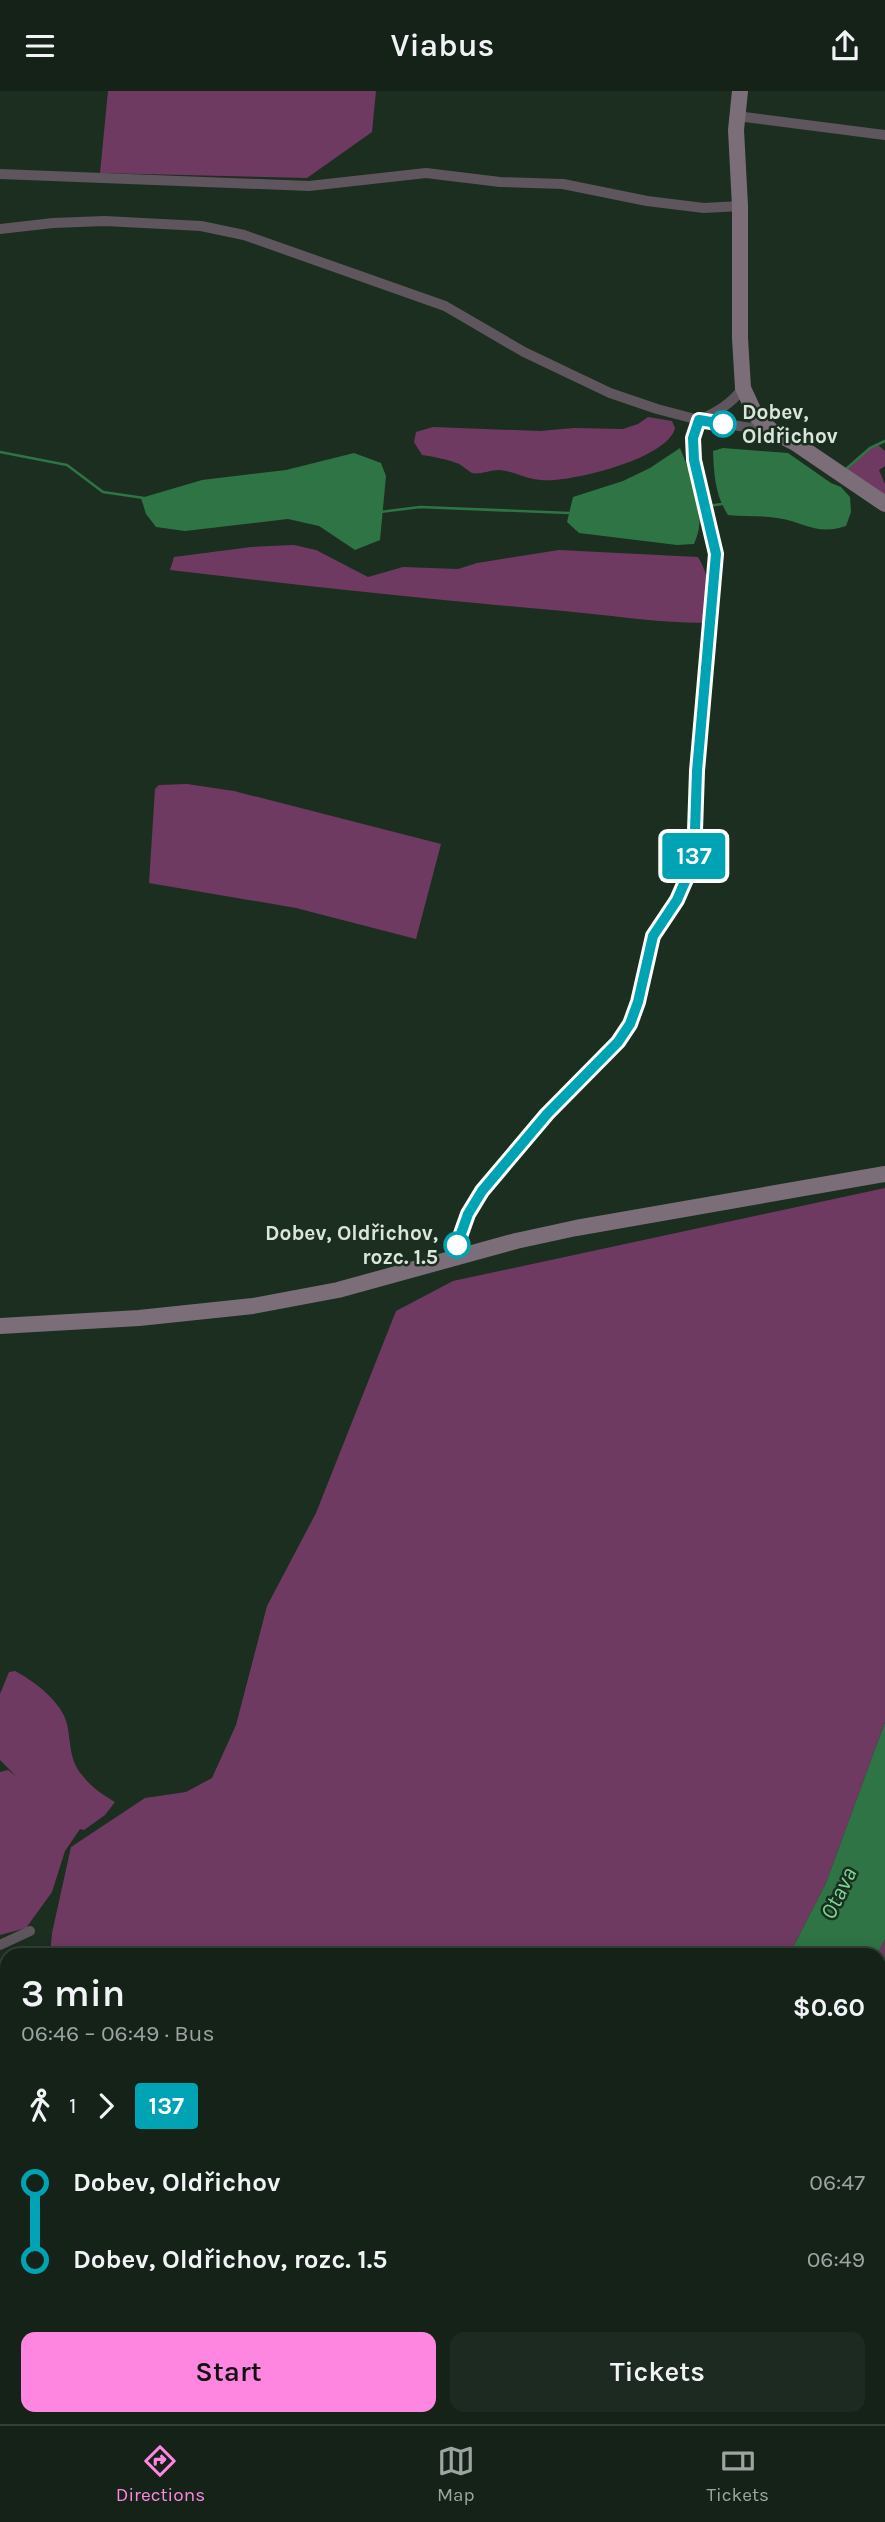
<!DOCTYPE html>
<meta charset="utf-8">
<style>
:root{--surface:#142218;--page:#1d2a21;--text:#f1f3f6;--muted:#9da4a2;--line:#333f37;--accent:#fe86e1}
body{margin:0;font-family:Karla,sans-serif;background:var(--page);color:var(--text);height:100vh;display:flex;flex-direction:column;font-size:26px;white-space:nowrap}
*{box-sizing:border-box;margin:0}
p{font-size:23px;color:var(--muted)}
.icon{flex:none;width:38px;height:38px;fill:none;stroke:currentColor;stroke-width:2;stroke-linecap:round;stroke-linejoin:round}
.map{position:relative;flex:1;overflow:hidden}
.drawer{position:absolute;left:0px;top:1857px;width:886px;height:478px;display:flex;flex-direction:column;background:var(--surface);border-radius:21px 21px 0 0;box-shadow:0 4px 18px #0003,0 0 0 2px var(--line)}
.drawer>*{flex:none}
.badge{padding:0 14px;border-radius:5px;font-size:24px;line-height:46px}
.map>.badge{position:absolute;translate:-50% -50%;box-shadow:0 0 0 4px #fff}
.legs{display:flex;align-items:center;gap:10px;height:77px;padding:0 21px;font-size:23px}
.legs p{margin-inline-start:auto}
.headline{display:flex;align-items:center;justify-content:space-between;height:119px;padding:0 21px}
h1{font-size:38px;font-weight:600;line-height:52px}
.button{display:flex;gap:14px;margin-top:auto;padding:14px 21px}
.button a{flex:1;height:80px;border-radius:14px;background:var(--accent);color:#111;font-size:28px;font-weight:600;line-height:80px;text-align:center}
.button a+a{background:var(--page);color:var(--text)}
ul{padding:0 21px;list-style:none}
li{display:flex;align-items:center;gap:24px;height:77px;font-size:26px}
li i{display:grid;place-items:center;width:10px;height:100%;margin:0 9px;background:currentColor}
li i::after{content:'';width:18px;height:18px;margin:-9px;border:5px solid;border-radius:50%;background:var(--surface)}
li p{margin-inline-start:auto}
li:first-child i{background:linear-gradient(#0000 50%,currentColor 0)}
li:last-child i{background:linear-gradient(currentColor 50%,#0000 0)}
header{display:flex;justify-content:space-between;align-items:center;height:91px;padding:0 21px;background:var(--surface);font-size:32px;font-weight:600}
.menu{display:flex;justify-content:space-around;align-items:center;height:98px;border-top:2px solid var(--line);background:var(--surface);font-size:19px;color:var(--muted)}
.menu a{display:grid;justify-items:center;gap:4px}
.menu .current{color:var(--accent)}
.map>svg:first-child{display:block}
.green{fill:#6f3a62}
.water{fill:#2f7445}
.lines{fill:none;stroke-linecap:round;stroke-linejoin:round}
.stream{stroke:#2f7445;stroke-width:2.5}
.street{stroke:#5f555c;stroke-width:10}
.secondary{stroke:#7c6e78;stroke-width:16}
.line-1-casing{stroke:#fff;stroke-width:16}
.line-1{stroke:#00a3b4;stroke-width:10}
.stop-1-dot{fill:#fff;stroke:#00a3b4;stroke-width:3.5}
.labels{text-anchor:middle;stroke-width:5;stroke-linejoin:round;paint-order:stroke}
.stop-label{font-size:21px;font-weight:bold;fill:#dae5dc;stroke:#1b2e20;text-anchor:start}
.water-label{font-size:23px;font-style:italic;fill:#79d794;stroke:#1b2e20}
</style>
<header><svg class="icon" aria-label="menu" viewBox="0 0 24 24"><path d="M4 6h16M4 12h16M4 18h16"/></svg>Viabus<svg class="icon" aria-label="share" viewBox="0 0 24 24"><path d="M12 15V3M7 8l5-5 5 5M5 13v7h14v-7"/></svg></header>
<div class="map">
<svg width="885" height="2333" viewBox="0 0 885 2333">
<rect width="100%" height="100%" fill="#1b2e20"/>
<path class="green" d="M108,0H376L372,41L307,87L100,82Z
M648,326L672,330L675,337C668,368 569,392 541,389C526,388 514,380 499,379C491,379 479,384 472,382C468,380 463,375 459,373C447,368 435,366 422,364L414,351L416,341L433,336L540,340L574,337L623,338L638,333Z
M877,353L885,360V375L879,379L885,393V406L846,379L859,365Z
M294,454L316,459L368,486L403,476L458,478L477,472L559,459L698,466C712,490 709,504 706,532C654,532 603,523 552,519C424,508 297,494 170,479L174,466L251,456Z
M187,693L234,700L441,753L416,848L296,817L149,792L155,698L159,694Z
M885,1097V1631L826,1792L789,1864H50L52,1842L71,1756L145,1707L186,1701L212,1687L236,1634L267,1515L316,1422L396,1220L453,1190Z
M15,1580C34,1590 62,1611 67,1633C71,1651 69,1669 82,1684C91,1696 103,1704 115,1711L105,1724L84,1739L80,1738L65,1760L52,1801L26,1837L0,1844V1681L8,1679L16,1685L0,1669V1603L9,1581Z
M885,1848V2333H751L745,2328H878V1864H877Z
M7,2108V2328H122L120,2333H0V2111Z
M364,2328H659L662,2333H362Z"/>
<path class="water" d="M680,357C692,388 709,420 694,453L677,454L579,442L567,431L573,406L623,390L650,377Z
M723,357L788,362L831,392L841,396L850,406L851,421L846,435C817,445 805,431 777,427C761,424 744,426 728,424C715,404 714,384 713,360Z
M354,362L381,372L386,385L380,449L355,459L319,435L288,428L185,440L156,436L146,423L141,407L202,389L286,379Z
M885,1631V1848L877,1864H789L826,1792Z"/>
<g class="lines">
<path class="stream" d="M0,361L67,374L103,401L144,407
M846,378L870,357L885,350
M708,415L722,413
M380,421L420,416L569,422
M0,1971L7,1978"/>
<path class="street" d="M737,25L885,44
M0,83L309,95L426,82L500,91L563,93L647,110L704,117L740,115
M0,138L53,132L105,130L201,135L244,144L445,215L524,261L610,302L657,318L699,329L772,340
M458,1166L456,1157L460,1145L468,1123L482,1100L547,1023L618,951L630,933L638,911L653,845L677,809L694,770L697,680L716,463L693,369V347L699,329C717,321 731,313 743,297
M0,1854L30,1840"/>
<path class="secondary" d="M740,0L736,39L740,115V247L743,297L756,325L772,340L795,352L885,413
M0,1235L139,1227L253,1215L338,1199L516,1150L576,1137L885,1083"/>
</g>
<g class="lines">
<defs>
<path id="line-1" d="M457,1154L468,1123L482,1100L547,1023L618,951L630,933L638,911L653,845L677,809L694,770L697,680L716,463L694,369L693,347L699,329L723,333"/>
</defs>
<use href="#line-1" class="line-1-casing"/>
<use href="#line-1" class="line-1"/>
</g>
<g class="stop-1-dot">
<circle cx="723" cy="333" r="12"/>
<circle cx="457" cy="1154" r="12"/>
</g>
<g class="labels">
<g class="stop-label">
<text x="742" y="328">Dobev,<tspan x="742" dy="24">Oldřichov</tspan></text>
<text x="438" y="1149" text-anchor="end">Dobev, Oldřichov,<tspan x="438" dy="24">rozc. 1.5</tspan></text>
</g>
<g class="water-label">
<text transform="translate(838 1802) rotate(-64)" y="8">Otava</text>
</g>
</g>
</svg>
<b class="badge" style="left:694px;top:765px;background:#00a3b4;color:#fff">137</b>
<section class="drawer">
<div class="headline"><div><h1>3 min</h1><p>06:46 – 06:49 · Bus</p></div><b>$0.60</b></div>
<div class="legs"><svg class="icon" aria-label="walk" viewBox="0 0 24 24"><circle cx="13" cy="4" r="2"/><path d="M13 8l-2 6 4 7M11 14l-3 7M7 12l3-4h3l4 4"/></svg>1<svg class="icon" aria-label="forward" viewBox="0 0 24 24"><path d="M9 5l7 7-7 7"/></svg><b class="badge" style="background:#00a3b4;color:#fff">137</b></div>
<ul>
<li><i style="color:#00a3b4"></i><b>Dobev, Oldřichov</b><p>06:47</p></li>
<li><i style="color:#00a3b4"></i><b>Dobev, Oldřichov, rozc. 1.5</b><p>06:49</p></li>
</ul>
<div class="button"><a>Start</a><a>Tickets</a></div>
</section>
</div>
<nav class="menu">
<a class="current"><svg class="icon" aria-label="directions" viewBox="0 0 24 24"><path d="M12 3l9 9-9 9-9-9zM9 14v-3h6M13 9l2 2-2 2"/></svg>Directions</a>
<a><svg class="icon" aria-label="map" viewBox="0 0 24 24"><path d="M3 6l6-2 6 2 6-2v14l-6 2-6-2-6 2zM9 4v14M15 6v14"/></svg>Map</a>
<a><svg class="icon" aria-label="tickets" viewBox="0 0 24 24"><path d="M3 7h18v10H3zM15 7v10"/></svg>Tickets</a>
</nav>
